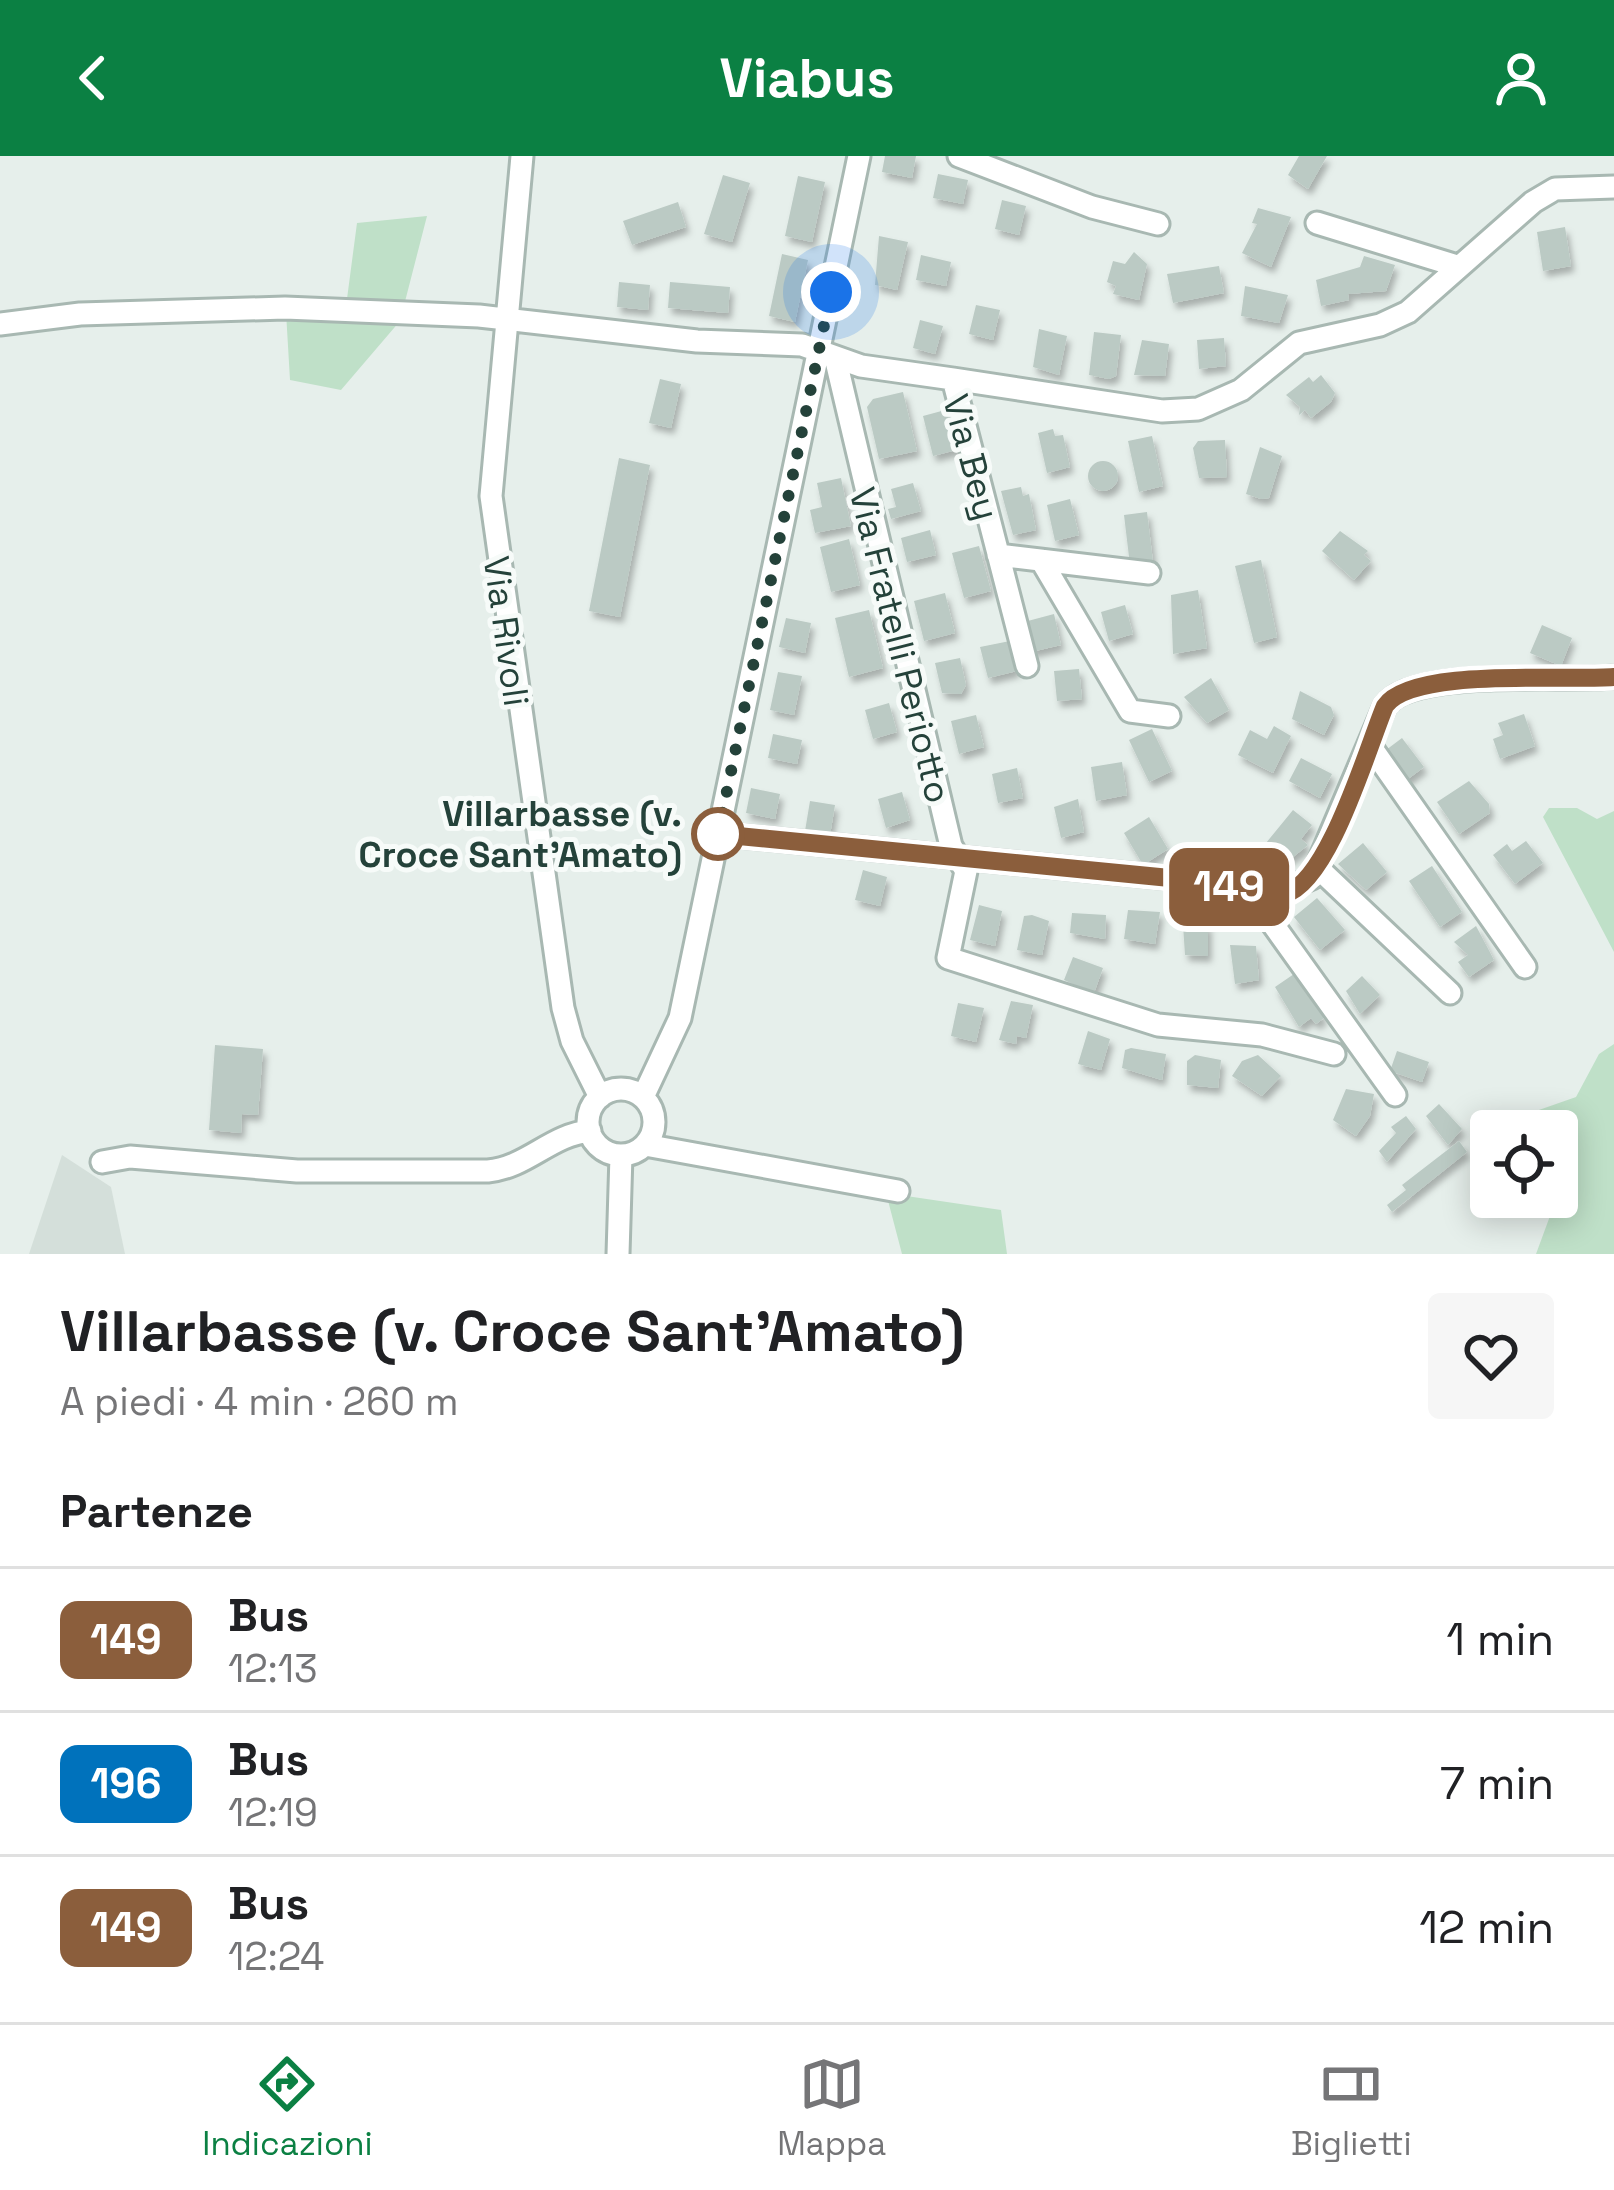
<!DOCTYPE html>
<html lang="it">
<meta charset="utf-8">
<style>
:root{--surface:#fff;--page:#f6f6f6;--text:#202124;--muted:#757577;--line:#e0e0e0;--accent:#0b8043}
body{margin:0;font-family:"Space Grotesk",sans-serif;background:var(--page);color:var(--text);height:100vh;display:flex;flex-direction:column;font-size:45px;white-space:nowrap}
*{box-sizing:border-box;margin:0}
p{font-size:39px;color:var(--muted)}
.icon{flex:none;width:66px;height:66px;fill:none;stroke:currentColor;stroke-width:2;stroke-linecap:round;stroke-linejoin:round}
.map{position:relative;height:1098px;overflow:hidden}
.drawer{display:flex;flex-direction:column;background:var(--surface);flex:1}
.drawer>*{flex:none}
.badge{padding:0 24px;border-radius:18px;font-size:42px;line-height:78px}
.buttons{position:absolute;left:1470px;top:954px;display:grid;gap:24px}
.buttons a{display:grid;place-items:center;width:108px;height:108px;border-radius:12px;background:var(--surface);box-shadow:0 6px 30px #0003;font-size:60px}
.you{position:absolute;width:60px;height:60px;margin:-30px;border:9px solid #fff;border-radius:50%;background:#1a73e8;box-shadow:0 0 0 18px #1a73e833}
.map>.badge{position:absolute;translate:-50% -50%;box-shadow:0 0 0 6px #fff}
h2{padding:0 60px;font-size:45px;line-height:108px}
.round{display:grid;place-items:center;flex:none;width:126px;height:126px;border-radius:12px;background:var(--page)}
.headline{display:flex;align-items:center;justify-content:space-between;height:204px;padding:0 60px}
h1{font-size:57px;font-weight:600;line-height:90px}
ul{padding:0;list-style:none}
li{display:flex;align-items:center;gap:36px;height:144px;padding:0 60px;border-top:3px solid var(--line)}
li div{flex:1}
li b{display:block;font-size:45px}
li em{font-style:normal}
li .badge{min-width:132px;font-weight:700;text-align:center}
header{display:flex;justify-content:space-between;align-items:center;height:156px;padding:0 60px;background:var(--accent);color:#fff;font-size:54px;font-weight:600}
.tab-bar{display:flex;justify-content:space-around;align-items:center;height:168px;border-top:3px solid var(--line);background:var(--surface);font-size:33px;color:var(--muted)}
.tab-bar a{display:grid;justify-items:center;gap:6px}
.tab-bar .active{color:var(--accent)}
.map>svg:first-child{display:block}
.built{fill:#d4dfda}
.green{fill:#bfe0c8}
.building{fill:#bbcac4;filter:url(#shadow)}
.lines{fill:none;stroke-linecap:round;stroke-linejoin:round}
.minor-casing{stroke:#a8b8b2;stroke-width:27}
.minor{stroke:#fff;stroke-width:21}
.line-casing{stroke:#fff;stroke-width:27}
.line{stroke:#8b5e3c;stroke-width:18}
.walk{stroke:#24423a;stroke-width:12;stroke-dasharray:0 21.6}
.stop-dot{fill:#fff;stroke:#8b5e3c;stroke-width:6}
.labels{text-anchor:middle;stroke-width:10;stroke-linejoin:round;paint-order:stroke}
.street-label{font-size:36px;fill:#24423a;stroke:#f7fbf9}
.stop-label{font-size:36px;font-weight:bold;fill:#24423a;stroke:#f7fbf9;text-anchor:end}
</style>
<header><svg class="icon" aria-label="back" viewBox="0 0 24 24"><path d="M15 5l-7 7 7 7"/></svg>Viabus<svg class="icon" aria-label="person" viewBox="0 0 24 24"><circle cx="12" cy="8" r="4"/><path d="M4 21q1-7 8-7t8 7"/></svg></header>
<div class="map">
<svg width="1614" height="1098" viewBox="0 0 1614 1098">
<defs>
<filter id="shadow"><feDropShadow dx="3.5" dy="6" stdDeviation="3" flood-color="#0004"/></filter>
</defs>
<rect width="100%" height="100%" fill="#e6efeb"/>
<path class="built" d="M62,999L111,1031L125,1098H29Z"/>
<path class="green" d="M427,60L400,165L341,234L290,224L286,156L345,158L357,67Z
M1549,652H1577L1597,663L1614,655V796L1543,661Z
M1614,888V1098H1536L1557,1041V975H1526L1536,955L1576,941L1599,898Z
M886,1037L1001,1054L1007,1098H902Z"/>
<path class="building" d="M885,0H916L912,22L882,16Z
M1299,0H1327L1308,33L1288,19Z
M938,18L968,24L963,48L933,42Z
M723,19L750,27L732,86L704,78Z
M798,20L825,26L812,86L785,80Z
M1002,44L1026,50L1019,79L995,73Z
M678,46L686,71L632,89L623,65Z
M1258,52L1291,61L1271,111L1242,97L1257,68L1252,67Z
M1565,71L1571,110L1543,115L1537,76Z
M879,80L908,86L897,134L875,129Z
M1134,96L1147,108L1139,144L1113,138L1116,130L1107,126L1113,105L1125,108Z
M782,98L808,104L795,166L769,160Z
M921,99L951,106L946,130L916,124Z
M1364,100L1395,109L1386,135L1348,138L1349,144L1321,150L1316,124L1360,111Z
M1219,110L1224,137L1173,147L1167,118Z
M619,126L650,129L648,154L617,151Z
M670,126L730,131L728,157L668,152Z
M1245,130L1288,139L1279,167L1241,160Z
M976,149L1000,154L993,184L969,178Z
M920,164L943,170L935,198L913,192Z
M1039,173L1067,180L1059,219L1033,211Z
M1094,176L1121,179L1116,220L1109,223L1089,219Z
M1224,182L1226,210L1199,213L1197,184Z
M1142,184L1169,188L1165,220L1134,219Z
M1321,219L1335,237L1331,246L1311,262L1305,254L1299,259L1300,251L1286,239L1309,221L1313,226Z
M660,223L681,228L671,272L649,267Z
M903,236L917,295L879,303L867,251L873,243Z
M949,253L960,293L933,300L923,260Z
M1053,273L1055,280L1063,279L1070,311L1047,317L1038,277Z
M1152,280L1163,330L1139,336L1128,285Z
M1225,284L1227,321L1199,322L1193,292L1198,285Z
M1260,291L1282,300L1269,342L1261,343L1246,338Z
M619,302L650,309L620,461L589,455Z
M1088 320a15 15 0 1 1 30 0a15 15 0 1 1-30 0Z
M841,322L851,370L815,377L810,354L822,351L817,327Z
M913,327L921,355L891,363L888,353L896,351L891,333Z
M1021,331L1023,340L1029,338L1036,374L1013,379L1001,335Z
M1070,343L1079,379L1055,385L1047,349Z
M1147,356L1153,406L1130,409L1124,359Z
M930,374L936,399L907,406L901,382Z
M1340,375L1368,395L1364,399L1371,405L1354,424L1322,395Z
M849,383L860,429L831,436L820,391Z
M979,390L991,435L964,442L952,397Z
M1261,404L1277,481L1254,487L1235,410Z
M1198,434L1207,492L1173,498L1171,439Z
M945,437L955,477L924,485L914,445Z
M1125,449L1133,478L1109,485L1101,456Z
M869,454L883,512L849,521L835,462Z
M1054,458L1061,489L1031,496L1024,466Z
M786,462L811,467L805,497L779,491Z
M1542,469L1572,482L1561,510L1530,497Z
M1010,485L1017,515L988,522L980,491Z
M960,502L966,529L961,538L942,537L935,507Z
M1079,513L1082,543L1057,545L1054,515Z
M778,516L802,520L794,559L770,554Z
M1211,522L1229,554L1207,567L1184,541Z
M1300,535L1331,551L1334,559L1324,579L1292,563Z
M889,547L897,576L873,583L865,554Z
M1524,558L1535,590L1500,603L1493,583L1503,579L1498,567Z
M976,559L984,591L959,598L951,565Z
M1274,570L1291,580L1273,617L1238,599L1250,574L1267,583Z
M1152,573L1172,615L1149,626L1129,584Z
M773,578L802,584L797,608L768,602Z
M1402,582L1424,611L1404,626L1382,597Z
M1301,602L1332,618L1320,642L1289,625Z
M1122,606L1127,639L1096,645L1091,611Z
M1017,612L1023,642L998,647L992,618Z
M1469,625L1489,648L1490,657L1459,678L1437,646Z
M751,632L780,638L775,663L746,657Z
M902,636L910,664L886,672L878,643Z
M1078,643L1084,676L1061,682L1054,651Z
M810,645L835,649L830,679L805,675Z
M1293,654L1312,669L1301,683L1308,689L1288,705L1266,687Z
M1149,661L1168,693L1143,709L1124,677Z
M1526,685L1543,707L1515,728L1493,699L1507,688L1512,695Z
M1363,687L1387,716L1366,734L1338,708Z
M1432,710L1462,756L1440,771L1409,725Z
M863,714L887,721L880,750L855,744Z
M1317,742L1345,774L1320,794L1294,761Z
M979,749L1002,755L995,790L970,784Z
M1128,754L1160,756L1155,788L1124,783Z
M1072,757L1106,759L1105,783L1070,777Z
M1032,759L1049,765L1042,799L1017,794L1024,760Z
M1208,768V800L1185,799L1183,769Z
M1476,770L1494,804L1469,821L1458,806L1468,799L1454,786Z
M1230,789L1256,790L1259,824L1235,828Z
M1073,801L1103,812L1094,837L1064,824Z
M1294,818L1324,862L1316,868L1311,862L1299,871L1275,831Z
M1362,820L1380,839L1360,858L1346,835Z
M1011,845L1033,849L1026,882L1017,880L1016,888L999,884Z
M958,847L984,852L976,886L951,880Z
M1088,875L1110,883L1101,914L1078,908Z
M215,889L263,893L258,959L242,958L241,977L209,974Z
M1131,892L1166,898L1162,924L1122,912L1125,894Z
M1397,895L1429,906L1422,926L1390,915Z
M1195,899L1221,904L1218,932L1187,929V905Z
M1258,899L1281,920L1262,940L1232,920L1242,905Z
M1346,933L1374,938L1370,960L1356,980L1333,964Z
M1439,948L1462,973L1448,989L1426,960Z
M1406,960L1416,973L1387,1006L1379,995L1396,977L1391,971Z
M1459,985L1467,996L1392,1056L1387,1049L1406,1034L1402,1029Z"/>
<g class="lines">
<defs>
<path id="minor" d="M522,0L491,340L563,852L572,885L600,941
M959,0L1092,51L1158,68
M1317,67L1457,110
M0,168L80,158L285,152L479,160L697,185L802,189L861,210L953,223L1027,510
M836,205L951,690L966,715L948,802L1158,869L1262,879L1334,898
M953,223L1162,255L1198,253L1241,234L1299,187L1380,169L1408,156L1533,46L1555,33L1614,31
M998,399L1149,417
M1041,404L1130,555L1169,560
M1369,588L1525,811
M718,678L1211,726L1271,740L1312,722L1385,550C1413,511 1562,526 1614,521
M1318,712L1450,837
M1252,739L1395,939
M588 966a33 33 0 1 1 66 0a33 33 0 1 1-66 0Z
M643,941L680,862L859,0
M645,989L898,1035
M102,1006L130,1001L297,1015H488C528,1011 550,979 590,975
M618,1098L621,999"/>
</defs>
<use href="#minor" class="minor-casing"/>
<use href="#minor" class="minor"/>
</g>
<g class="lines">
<defs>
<path id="line" d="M718,678L1211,726C1235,734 1260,745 1285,738C1329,726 1367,593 1385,550C1412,511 1563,525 1614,521"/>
</defs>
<use href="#line" class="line-casing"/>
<use href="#line" class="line"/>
<path class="walk" d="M718,678L831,136"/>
</g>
<circle class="stop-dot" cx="718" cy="678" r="24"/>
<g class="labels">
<g class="street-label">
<text transform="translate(972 301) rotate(75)" y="13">Via Bey</text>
<text transform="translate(507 475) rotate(82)" y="13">Via Rivoli</text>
<text transform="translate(901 489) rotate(76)" y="13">Via Fratelli Periotto</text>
</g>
<g class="stop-label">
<text x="682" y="670">Villarbasse (v.<tspan x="682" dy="41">Croce Sant'Amato)</tspan></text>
</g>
</g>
</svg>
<div class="buttons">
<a><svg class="icon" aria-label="locate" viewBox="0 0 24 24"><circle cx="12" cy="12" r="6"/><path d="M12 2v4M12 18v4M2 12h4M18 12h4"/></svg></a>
</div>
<div class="you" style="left:831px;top:136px"></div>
<b class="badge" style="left:1229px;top:731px;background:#8b5e3c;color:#fff">149</b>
</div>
<section class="drawer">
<div class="headline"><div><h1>Villarbasse (v. Croce Sant'Amato)</h1><p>A piedi · 4 min · 260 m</p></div><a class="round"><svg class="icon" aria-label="heart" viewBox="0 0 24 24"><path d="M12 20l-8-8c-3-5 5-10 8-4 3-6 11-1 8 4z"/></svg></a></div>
<h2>Partenze</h2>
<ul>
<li><span class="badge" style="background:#8b5e3c;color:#fff">149</span><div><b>Bus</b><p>12:13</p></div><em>1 min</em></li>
<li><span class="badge" style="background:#0072bc;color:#fff">196</span><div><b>Bus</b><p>12:19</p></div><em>7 min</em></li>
<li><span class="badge" style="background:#8b5e3c;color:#fff">149</span><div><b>Bus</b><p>12:24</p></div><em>12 min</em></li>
</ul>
</section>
<nav class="tab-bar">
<a class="active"><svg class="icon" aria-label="directions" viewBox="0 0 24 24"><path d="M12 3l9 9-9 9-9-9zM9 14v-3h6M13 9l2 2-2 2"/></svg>Indicazioni</a>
<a><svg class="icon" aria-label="map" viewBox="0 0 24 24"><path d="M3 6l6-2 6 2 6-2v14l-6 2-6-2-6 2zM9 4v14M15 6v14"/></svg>Mappa</a>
<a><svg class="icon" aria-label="tickets" viewBox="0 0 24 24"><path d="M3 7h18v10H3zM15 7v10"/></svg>Biglietti</a>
</nav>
